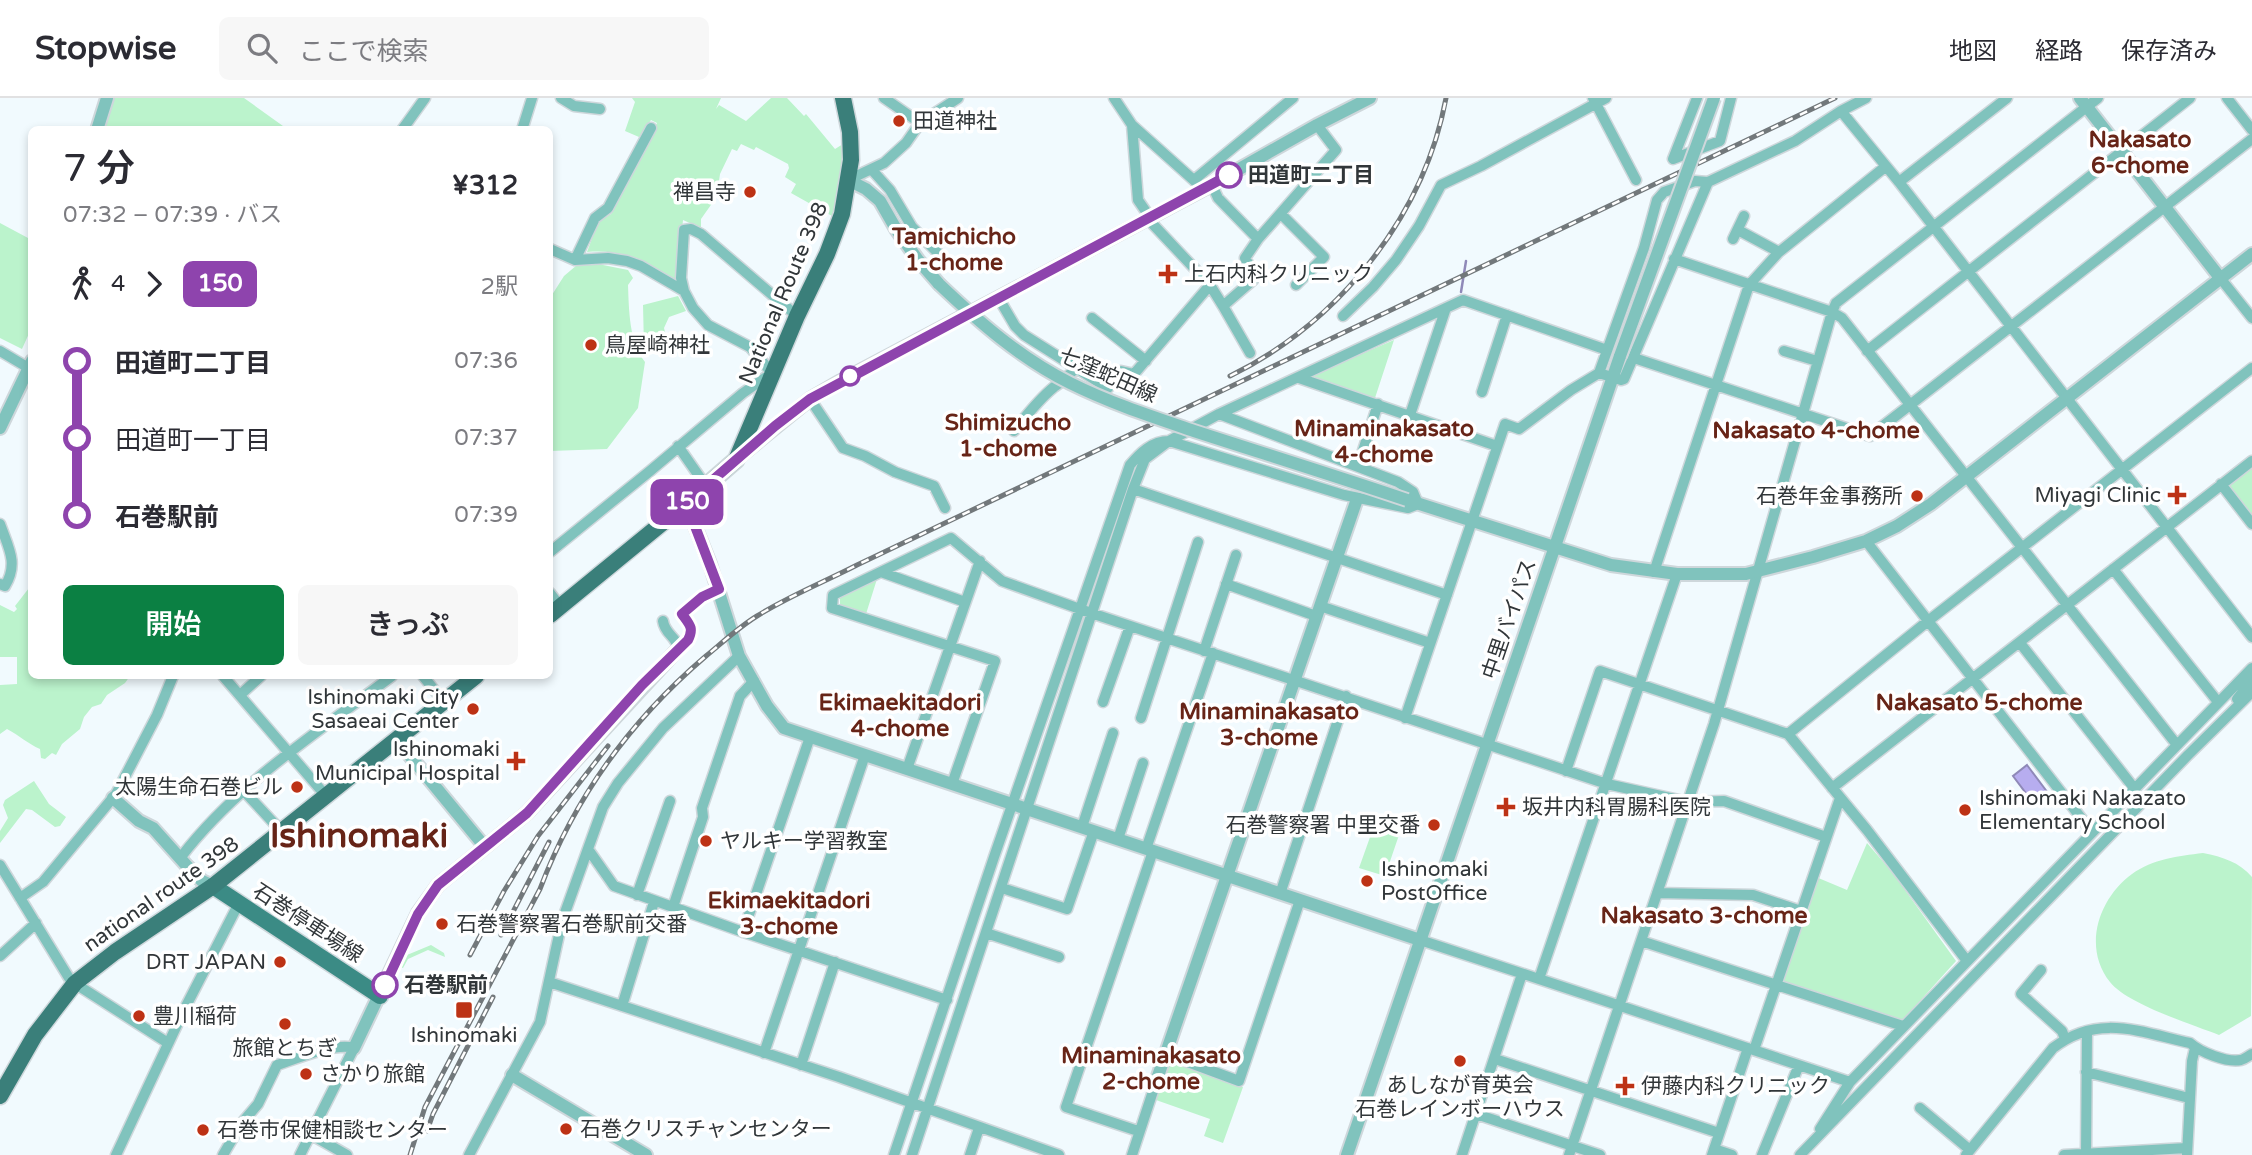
<!DOCTYPE html>
<html lang="ja">
<meta charset="utf-8">
<style>
:root{--surface:#fff;--page:#f7f7f7;--text:#2b2b33;--muted:#7c7c81;--line:#e1e1e2;--accent:#0b8043}
body{margin:0;font-family:"Varela Round","Noto Sans JP",sans-serif;background:var(--page);color:var(--text);height:100vh;display:flex;flex-direction:column;font-size:26px;white-space:nowrap}
*{box-sizing:border-box;margin:0}
p{font-size:23px;color:var(--muted)}
.icon{flex:none;width:38px;height:38px;fill:none;stroke:currentColor;stroke-width:2;stroke-linecap:round;stroke-linejoin:round}
.map{position:relative;flex:1;overflow:hidden}
.panel{position:absolute;left:28px;top:28px;width:525px;height:553px;display:flex;flex-direction:column;background:var(--surface);border-radius:10px;box-shadow:0 4px 10px #0003}
.panel>*{flex:none}
.badge{padding:0 14px;border-radius:10px;font-size:24px;line-height:46px}
.map>.badge{position:absolute;translate:-50% -50%;box-shadow:0 0 0 4px #fff}
.legs{display:flex;align-items:center;gap:10px;height:77px;padding:0 35px;font-size:23px}
.legs p{margin-inline-start:auto}
.summary{display:flex;align-items:center;justify-content:space-between;height:119px;padding:0 35px}
h1{font-size:38px;font-weight:600;line-height:52px}
.cta{display:flex;gap:14px;margin-top:auto;padding:14px 35px}
.cta a{flex:1;height:80px;border-radius:10px;background:var(--accent);color:#fff;font-size:28px;font-weight:600;line-height:80px;text-align:center}
.cta a+a{background:var(--page);color:var(--text)}
ul{padding:0 35px;list-style:none}
li{display:flex;align-items:center;gap:24px;height:77px;font-size:26px}
li i{display:grid;place-items:center;width:10px;height:100%;margin:0 9px;background:currentColor}
li i::after{content:'';width:18px;height:18px;margin:-9px;border:5px solid;border-radius:50%;background:var(--surface)}
li p{margin-inline-start:auto}
li:first-child i{background:linear-gradient(#0000 50%,currentColor 0)}
li:last-child i{background:linear-gradient(currentColor 50%,#0000 0)}
header{display:flex;align-items:center;gap:42px;box-sizing:border-box;height:98px;padding:0 35px;background:var(--surface);border-bottom:2px solid var(--line)}
header strong{font-size:33px}
nav{display:flex;gap:38px;margin-inline-start:auto;font-size:24px}
.search{width:490px;height:63px;background:var(--page);display:flex;align-items:center;gap:18px;box-sizing:border-box;padding:0 24px;border-radius:10px;color:var(--muted);font-size:26px}
.map>svg:first-child{display:block}
.green{fill:#bbf3cc}
.water{fill:#b7adef;stroke:#8f89b8;stroke-width:2}
.lines{fill:none;stroke-linecap:round;stroke-linejoin:round}
.stream{stroke:#8f89b8;stroke-width:2.5}
.minor-casing{stroke:#ced7db;stroke-width:13}
.tertiary-casing{stroke:#ced7db;stroke-width:16}
.primary-casing{stroke:#ced7db;stroke-width:19}
.trunk-casing{stroke:#ced7db;stroke-width:19}
.minor{stroke:#80c3bd;stroke-width:10}
.tertiary{stroke:#80c3bd;stroke-width:12}
.primary{stroke:#3b8b85;stroke-width:16}
.trunk{stroke:#3a7f7a;stroke-width:16}
.rail-casing{stroke:#72787b;stroke-width:5}
.rail{stroke:#fff;stroke-width:2.5;stroke-dasharray:8;stroke-linecap:butt}
.tertiary-bridge-casing{stroke:#ced7db;stroke-width:16;stroke-linecap:butt}
.tertiary-bridge{stroke:#80c3bd;stroke-width:12}
.line-1-casing{stroke:#fff;stroke-width:16}
.line-1{stroke:#8e44ad;stroke-width:10}
.poi-dot{fill:#bd3215;stroke:#fff;stroke-width:2.5}
.stop-1-dot{fill:#fff;stroke:#8e44ad;stroke-width:3.5}
.labels{text-anchor:middle;stroke-width:7;stroke-linejoin:round;paint-order:stroke}
.poi-label{font-size:21px;fill:#313639;stroke:#fff;text-anchor:start}
.stop-label{font-size:21px;font-weight:bold;fill:#313639;stroke:#fff;text-anchor:start}
.street-label{font-size:21px;fill:#313639;stroke:#fff}
.neighbourhood-label{font-size:23px;font-weight:bold;fill:#672417;stroke:#fff}
.town-label{font-size:35px;font-weight:bold;fill:#672417;stroke:#fff}
</style>
<header>
<strong>Stopwise</strong>
<div class="search"><svg class="icon" aria-label="search" viewBox="0 0 24 24"><circle cx="10" cy="10" r="6"/><path d="M15 15l6 6"/></svg>ここで検索</div>
<nav><a>地図</a><a>経路</a><a>保存済み</a></nav>
</header>
<div class="map">
<svg width="2252" height="1057" viewBox="0 0 2252 1057">
<rect width="100%" height="100%" fill="#f1fafe"/>
<path class="green" d="M111,0H244L283,28L281,32H101Z
M632,0H721L716,11L719,7L746,23L771,0H787L804,18L806,16L835,51L843,46L839,98L832,118L791,95L796,86L785,79L789,70L788,66L756,49L754,52L741,46L737,53L732,51L720,76L718,90L713,98V104L701,121V130L683,122L677,184C646,164 625,151 587,154L598,124L611,116L657,25L651,22L639,39L625,33L635,4Z
M0,125L28,140L31,136V231L22,251L0,240Z
M598,166L628,172L633,180L628,187C629,212 629,244 645,264L638,310L607,351L550,353V200L564,178L577,167Z
M678,198L686,213L669,219L664,230L667,242L660,253L644,249L643,207Z
M1394,242L1374,303L1305,280Z
M2252,370V419L2229,391L2230,387Z
M877,481L866,516L840,507V498Z
M29,490L32,492V578H130L125,585L107,597L101,606L92,609L84,619L80,631L62,646L56,657L52,655L45,661L41,660L40,651C28,646 19,637 7,631L0,636V587L17,586V559H0V507L14,514L17,511L15,508Z
M34,683L49,706L66,719L60,728L55,729L32,712L26,711L0,745V733L8,720L3,707L5,702Z
M1374,728L1399,737L1385,778L1359,770Z
M1867,745L1892,774L1956,863L1901,924L1781,885L1816,779L1847,792Z
M2203,755C2223,759 2239,764 2252,779L2251,918L2219,937C2191,926 2127,906 2110,884C2082,849 2099,800 2132,776C2153,761 2178,758 2203,755Z
M431,847L444,855L445,859L428,852L408,861L403,870L400,869L407,857Z
M1172,964L1243,989L1223,1045L1204,1038L1210,1021L1156,1002L1169,966Z"/>
<path class="water" d="M2027,667L2048,695L2034,706L2013,678Z"/>
<g class="lines">
<path class="stream" d="M1461,194L1466,163"/>
<defs>
<path id="minor" d="M561,0L574,8L600,11
M884,0L920,25
M1114,0L1132,27L1138,102L1149,118
M1593,0L1636,82
M1697,0L1673,61L1720,43L1731,0
M2227,0L2252,32
M1841,13L1899,84L2252,539
M1132,27L1198,86
M402,32L425,0
M522,32L532,0
M872,72L890,92L912,129L939,156
M848,82L884,65L906,45L920,25L958,0
M1194,82L1293,0
M1899,84L2007,0
M1212,87L1218,100L1258,141
M1281,116L1324,159L1296,187
M1147,120L1210,187
M1738,132L1779,154
M1733,141L1744,118
M550,151L575,162L608,160L627,163L641,168L684,193
M1674,161L1832,214L1842,220L2177,647
M575,162L595,120L608,110L651,30
M2221,181L2252,220
M998,199L1015,228L1024,237L1108,290L1121,273L1134,276L1210,187L1223,208L1253,182V174L1245,160L1258,141L1336,52L1317,27
M1223,208L1250,255
M1343,218L1373,189L1396,162L1419,128L1441,87L1481,68L1606,0
M1092,220L1146,263
M0,253L32,272
M1784,253L1817,263
M1867,253L2190,0
M1634,260L1870,338L2252,41
M1599,275L1621,282L1624,281L1708,84L1795,43L1841,13L1866,0
M1299,280L1497,348
M1482,294L1507,217
M810,301L843,350L865,358L895,374L934,388L945,410
M1410,317L1446,210
M1014,333C1026,318 1038,302 1054,289C1062,283 1069,279 1075,270
M678,348L706,388
M1358,368L1378,306
M2221,386L2252,426
M1133,391L1447,497
M0,426C8,449 19,465 5,488L0,486
M1866,443L2092,734
M550,454L650,373L743,295L772,275L750,249L708,227L693,210L684,193L681,180L684,132L691,131L701,136L797,218
M2113,471L2218,604
M881,474L965,504
M1654,474L1749,187L1779,154L1885,69
M1226,486L1316,518
M550,495L560,508
M1320,508L1430,545
M663,523C665,537 677,538 678,551C694,537 695,533 682,516L702,499L719,491
M2020,545L2134,690
M1204,553L1236,457
M223,578L326,698
M423,578L444,604
M240,597L261,578
M2237,601L2252,582
M1103,604L1130,528
M1141,620L1198,444
M1405,620L1505,326L1519,331L1571,292L1599,275L1644,150L1657,102L1664,94L1695,83L1708,84
M1788,636L1928,523L2252,270
M907,671L980,463
M1566,673L1600,573L1788,636L1867,732L1967,863
M952,686L995,563L832,510L833,497L951,440L1002,483L1091,515L1607,686L1688,704L1724,703L1826,739
M1832,690L2252,363
M244,693L282,734
M1082,729L1113,635
M1118,741L1143,665
M588,751L614,788L743,834L947,902
M1146,751L1213,555
M181,759C237,686 319,633 392,578
M0,767L69,880L82,890L168,945
M1002,790L1067,811L1094,733
M1657,795L1753,797L1801,813
M1280,796L1346,598
M637,797L670,703
M20,800L43,784L116,696L157,617L173,578
M673,809L703,719L702,710L740,598L754,583
M743,834L810,639
M986,835L1059,859
M1420,842L1539,881L1677,476
M1641,843L1903,928
M0,858L36,825
M2041,872L2021,896L2062,933L2065,941
M1539,881L1850,984L2252,570
M549,884L839,979L1059,1057
M622,908L654,804
M1754,952L1840,700
M764,955L865,657
M1166,956L1239,983L1300,802
M1495,961L1719,1035
M801,967L835,864
M2086,974L2189,1000
M1920,1010L1970,1052
M1476,1016L1600,1057
M1820,1031L1850,984
M1138,1033L1066,1009L1153,753
M310,1036L347,1057
M1714,1051L1732,1057
M116,1057L184,912L239,805
M223,1057L241,1026L258,1006L277,967C295,961 336,944 354,950L300,1057
M469,1057L540,924L562,823L603,709L618,685L663,630L739,558
M894,1057L994,759L1130,367C1140,355 1152,343 1169,343L1344,397L1408,410L1418,406L1413,394L1398,384L1219,316
M912,1057L1133,391L1145,361L1169,343L1219,316L1463,202L1607,252
M970,1057L979,1030
M1132,1057L1157,981
M1462,1057L1522,876
M1569,1057L1714,626L1832,214L1836,205L2098,0
M1712,1057L1748,950
M1762,1057L1799,967
M1800,1057L2188,657L2252,594
M1966,1057L2053,950C2098,915 2140,934 2190,945C2200,954 2227,965 2241,962C2245,961 2248,958 2252,956
M2064,1057L2187,1050
M2086,1057L2087,933
M2187,1057L2192,963L2195,950"/>
<path id="tertiary" d="M2080,0L2221,181
M97,32L107,0
M848,82L866,91L880,103L896,131L918,162L939,186
M0,330L32,263
M739,359L810,301L841,283L1204,91L1317,27L1370,0
M1407,402L1611,467L1677,476H1746L1813,459L1866,443L1897,428L1931,406L2252,156
M683,408L693,423L710,466L739,558L767,608L784,630L1420,842
M113,700L139,723L153,730L187,768L202,783L213,788
M485,749L527,715L678,551
M354,950L418,815L438,787L485,749L396,641
M512,977L646,1057
M1157,981L1357,401
M1347,1057L1620,258"/>
<path id="primary" d="M213,788L380,898"/>
<path id="trunk" d="M550,517L683,408L736,362L797,218L827,156L842,116L851,62L850,34L843,0
M0,998L35,937L75,885L115,854L213,788L476,578"/>
</defs>
<use href="#minor" class="minor-casing"/>
<use href="#tertiary" class="tertiary-casing"/>
<use href="#primary" class="primary-casing"/>
<use href="#trunk" class="trunk-casing"/>
<use href="#minor" class="minor"/>
<use href="#tertiary" class="tertiary"/>
<use href="#primary" class="primary"/>
<use href="#trunk" class="trunk"/>
<defs>
<path id="rail" d="M1230,278C1338,225 1424,119 1446,0
M501,837L549,744
M470,857L504,793L538,738L608,648
M427,1033L433,1016L493,899
M410,1057L425,1009L540,791C575,698 631,622 706,558C723,544 739,529 757,518C789,498 824,484 857,467L1835,0"/>
</defs>
<use href="#rail" class="rail-casing"/>
<use href="#rail" class="rail"/>
<defs>
<path id="tertiary-bridge" d="M939,186C979,224 1020,260 1070,285C1110,305 1153,319 1194,333C1265,356 1336,378 1407,402
M1620,258L1714,0"/>
</defs>
<use href="#tertiary-bridge" class="tertiary-bridge-casing"/>
<use href="#tertiary-bridge" class="tertiary-bridge"/>
</g>
<g class="lines">
<defs>
<path id="line-1" d="M385,887L418,816L438,787L527,715L642,587L688,542C694,530 690,527 682,516L702,499L719,491L693,423L683,408L775,328L810,301L1229,77"/>
</defs>
<use href="#line-1" class="line-1-casing"/>
<use href="#line-1" class="line-1"/>
</g>
<g class="poi-dot">
<circle cx="899" cy="23" r="7"/>
<circle cx="750" cy="94" r="7"/>
<path d="M1164.5 165.5h7v7h7v7h-7v7h-7v-7h-7v-7h7z"/>
<circle cx="591" cy="247" r="7"/>
<path d="M2173.5 386.5h7v7h7v7h-7v7h-7v-7h-7v-7h7z"/>
<circle cx="1917" cy="398" r="7"/>
<circle cx="473" cy="611" r="7"/>
<path d="M512.5 652.5h7v7h7v7h-7v7h-7v-7h-7v-7h7z"/>
<circle cx="297" cy="689" r="7"/>
<path d="M1502.5 698.5h7v7h7v7h-7v7h-7v-7h-7v-7h7z"/>
<circle cx="1965" cy="712" r="7"/>
<circle cx="1434" cy="727" r="7"/>
<circle cx="706" cy="743" r="7"/>
<circle cx="1367" cy="783" r="7"/>
<circle cx="442" cy="826" r="7"/>
<circle cx="280" cy="864" r="7"/>
<rect x="455" y="903" width="18" height="18" rx="3.5"/>
<circle cx="139" cy="918" r="7"/>
<circle cx="285" cy="926" r="7"/>
<circle cx="1460" cy="963" r="7"/>
<circle cx="306" cy="976" r="7"/>
<path d="M1621.5 977.5h7v7h7v7h-7v7h-7v-7h-7v-7h7z"/>
<circle cx="566" cy="1031" r="7"/>
<circle cx="203" cy="1032" r="7"/>
</g>
<g class="stop-1-dot">
<circle cx="1229" cy="77" r="12"/>
<circle cx="850" cy="278" r="9"/>
<circle cx="385" cy="887" r="12"/>
</g>
<g class="labels">
<g class="poi-label">
<text x="913" y="30">田道神社</text>
<text x="736" y="101" text-anchor="end">禅昌寺</text>
<text x="1184" y="183">上石内科クリニック</text>
<text x="605" y="254">鳥屋崎神社</text>
<text x="2161" y="404" text-anchor="end">Miyagi Clinic</text>
<text x="1903" y="405" text-anchor="end">石巻年金事務所</text>
<text x="459" y="606" text-anchor="end">Ishinomaki City<tspan x="459" dy="24">Sasaeai Center</tspan></text>
<text x="500" y="658" text-anchor="end">Ishinomaki<tspan x="500" dy="24">Municipal Hospital</tspan></text>
<text x="283" y="696" text-anchor="end">太陽生命石巻ビル</text>
<text x="1979" y="707">Ishinomaki Nakazato<tspan x="1979" dy="24">Elementary School</tspan></text>
<text x="1522" y="716">坂井内科胃腸科医院</text>
<text x="1420" y="734" text-anchor="end">石巻警察署 中里交番</text>
<text x="720" y="750">ヤルキー学習教室</text>
<text x="1381" y="778">Ishinomaki<tspan x="1381" dy="24">PostOffice</tspan></text>
<text x="456" y="833">石巻警察署石巻駅前交番</text>
<text x="266" y="871" text-anchor="end">DRT JAPAN</text>
<text x="153" y="925">豊川稲荷</text>
<text x="464" y="944" text-anchor="middle">Ishinomaki</text>
<text x="285" y="957" text-anchor="middle">旅館とちぎ</text>
<text x="320" y="983">さかり旅館</text>
<text x="1460" y="994" text-anchor="middle">あしなが育英会<tspan x="1460" dy="24">石巻レインボーハウス</tspan></text>
<text x="1641" y="995">伊藤内科クリニック</text>
<text x="580" y="1038">石巻クリスチャンセンター</text>
<text x="217" y="1039">石巻市保健相談センター</text>
</g>
<g class="stop-label">
<text x="1248" y="84">田道町二丁目</text>
<text x="404" y="894">石巻駅前</text>
</g>
<g class="street-label">
<text transform="translate(783 195) rotate(-67)" y="7">National Route 398</text>
<text transform="translate(1108 277) rotate(24)" y="7">七窪蛇田線</text>
<text transform="translate(1509 521) rotate(-71)" y="7">中里バイパス</text>
<text transform="translate(161 796) rotate(-35)" y="7">national route 398</text>
<text transform="translate(308 825) rotate(33)" y="7">石巻停車場線</text>
</g>
<g class="neighbourhood-label">
<text x="2140" y="49">Nakasato<tspan x="2140" dy="26">6-chome</tspan></text>
<text x="954" y="146">Tamichicho<tspan x="954" dy="26">1-chome</tspan></text>
<text x="1008" y="332">Shimizucho<tspan x="1008" dy="26">1-chome</tspan></text>
<text x="1384" y="338">Minaminakasato<tspan x="1384" dy="26">4-chome</tspan></text>
<text x="1816" y="340">Nakasato 4-chome</text>
<text x="900" y="612">Ekimaekitadori<tspan x="900" dy="26">4-chome</tspan></text>
<text x="1979" y="612">Nakasato 5-chome</text>
<text x="1269" y="621">Minaminakasato<tspan x="1269" dy="26">3-chome</tspan></text>
<text x="789" y="810">Ekimaekitadori<tspan x="789" dy="26">3-chome</tspan></text>
<text x="1704" y="825">Nakasato 3-chome</text>
<text x="1151" y="965">Minaminakasato<tspan x="1151" dy="26">2-chome</tspan></text>
</g>
<g class="town-label">
<text x="359" y="749">Ishinomaki</text>
</g>
</g>
</svg>
<b class="badge" style="left:687px;top:404px;background:#8e44ad;color:#fff">150</b>
<section class="panel">
<div class="summary"><div><h1>7 分</h1><p>07:32 – 07:39 · バス</p></div><b>¥312</b></div>
<div class="legs"><svg class="icon" aria-label="walk" viewBox="0 0 24 24"><circle cx="13" cy="4" r="2"/><path d="M13 8l-2 6 4 7M11 14l-3 7M7 12l3-4h3l4 4"/></svg>4<svg class="icon" aria-label="forward" viewBox="0 0 24 24"><path d="M9 5l7 7-7 7"/></svg><b class="badge" style="background:#8e44ad;color:#fff">150</b><p>2駅</p></div>
<ul>
<li><i style="color:#8e44ad"></i><b>田道町二丁目</b><p>07:36</p></li>
<li><i style="color:#8e44ad"></i><span>田道町一丁目</span><p>07:37</p></li>
<li><i style="color:#8e44ad"></i><b>石巻駅前</b><p>07:39</p></li>
</ul>
<div class="cta"><a>開始</a><a>きっぷ</a></div>
</section>
</div>
